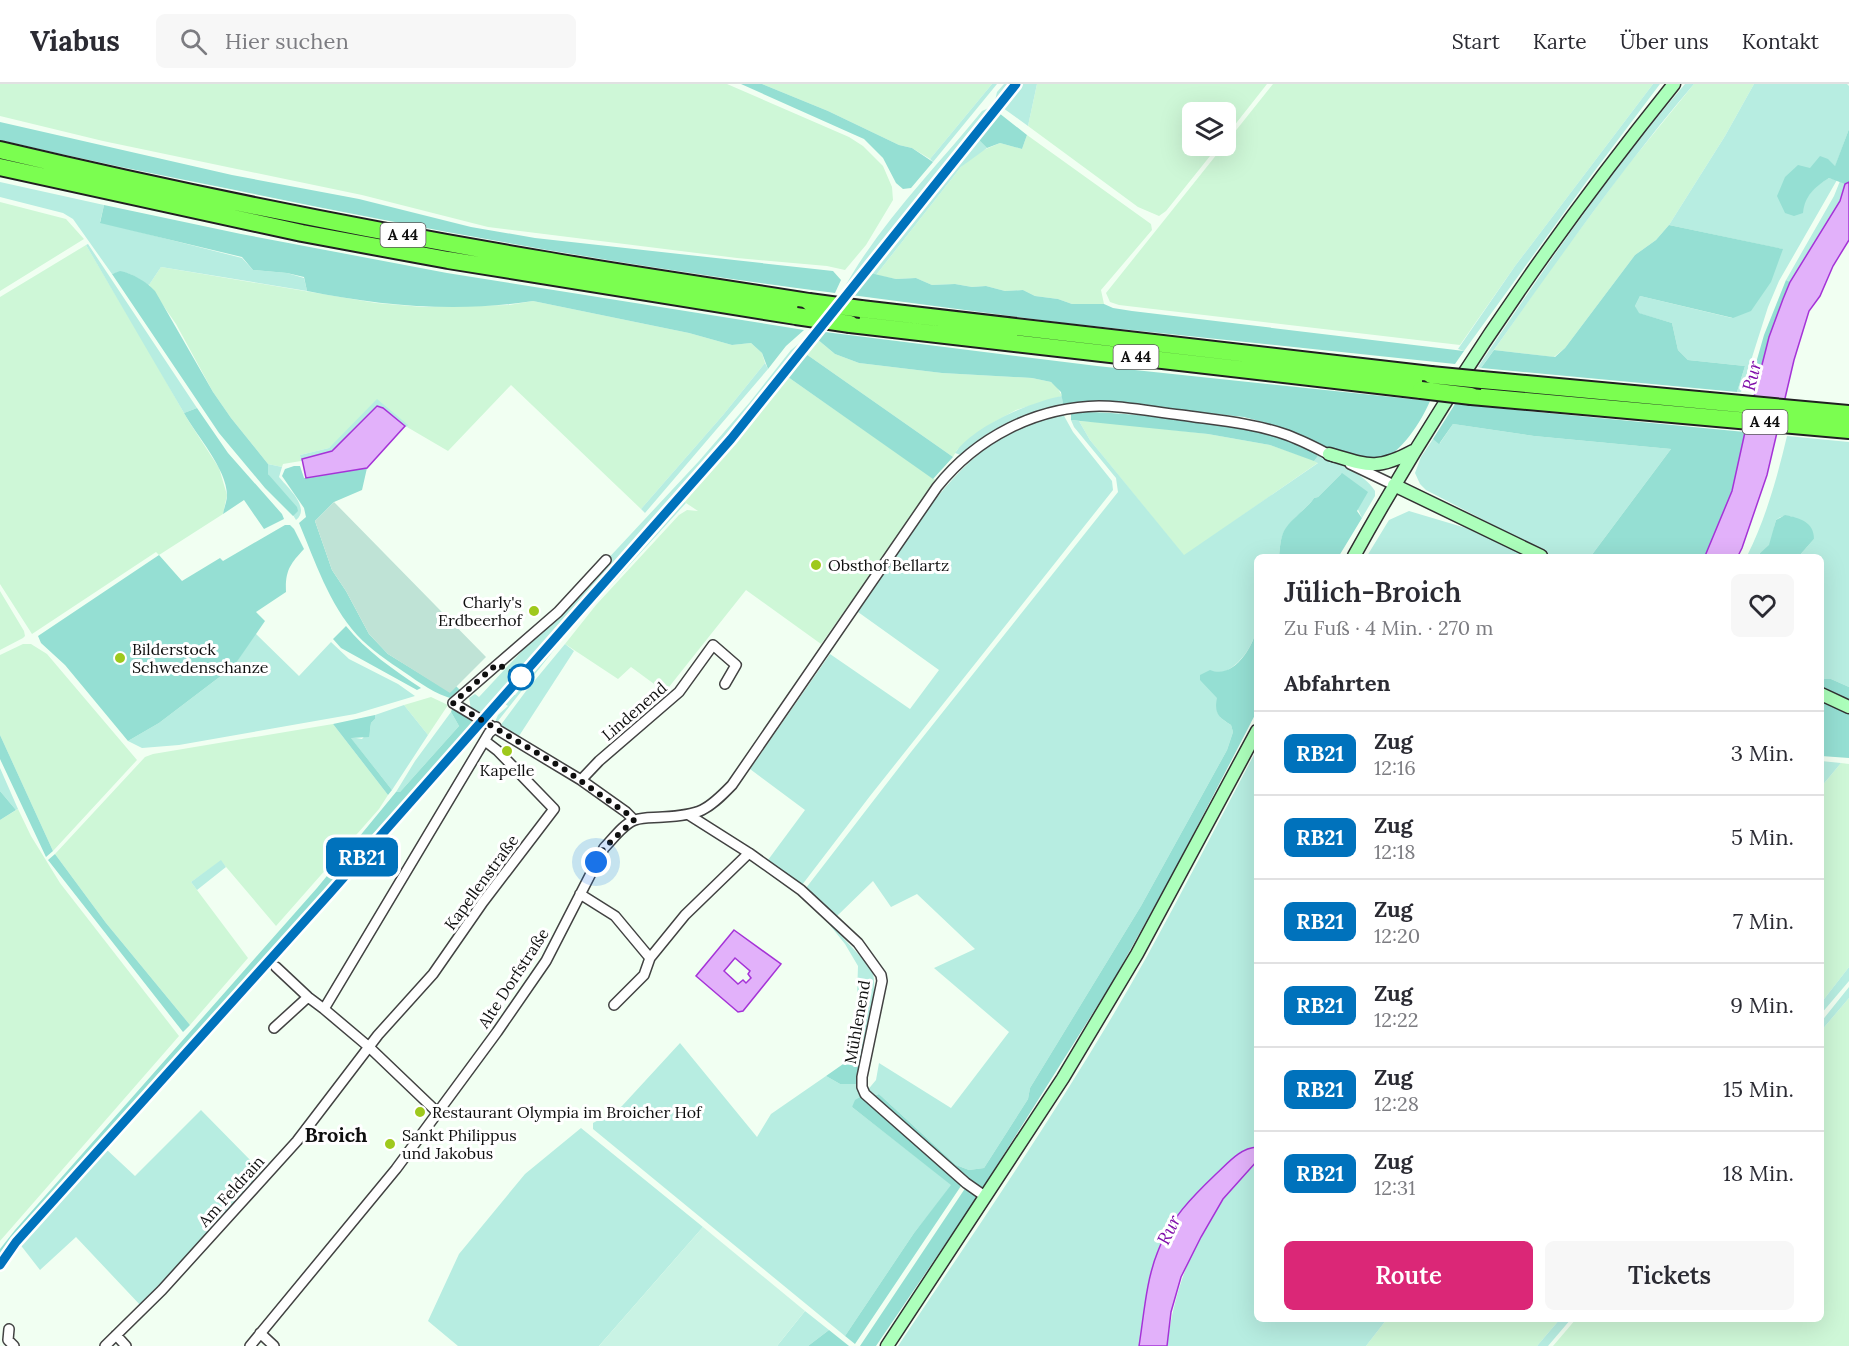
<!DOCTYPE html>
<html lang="de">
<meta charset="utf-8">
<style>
:root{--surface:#fff;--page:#f7f7f7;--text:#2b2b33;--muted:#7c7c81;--line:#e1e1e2;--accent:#db2777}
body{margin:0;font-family:Lora,serif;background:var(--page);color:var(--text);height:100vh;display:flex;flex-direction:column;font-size:22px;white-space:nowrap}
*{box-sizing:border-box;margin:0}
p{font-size:20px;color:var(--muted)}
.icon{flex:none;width:33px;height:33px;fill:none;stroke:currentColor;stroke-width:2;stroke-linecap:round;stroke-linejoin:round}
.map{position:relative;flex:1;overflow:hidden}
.drawer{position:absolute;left:1254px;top:470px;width:570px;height:768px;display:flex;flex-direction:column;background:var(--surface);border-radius:9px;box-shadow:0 6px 24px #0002}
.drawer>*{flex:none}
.badge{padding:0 12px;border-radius:9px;font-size:21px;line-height:39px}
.tools{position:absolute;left:1182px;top:18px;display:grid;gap:12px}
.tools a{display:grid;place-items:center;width:54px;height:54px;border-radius:9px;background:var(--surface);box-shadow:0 6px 24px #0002;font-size:30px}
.you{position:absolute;width:30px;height:30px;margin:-15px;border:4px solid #fff;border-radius:50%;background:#1a73e8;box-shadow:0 0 0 9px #1a73e833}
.map>.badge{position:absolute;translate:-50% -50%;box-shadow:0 0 0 3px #fff}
h2{padding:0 30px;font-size:22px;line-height:54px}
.round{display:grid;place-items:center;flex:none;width:63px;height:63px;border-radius:9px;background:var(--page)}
.summary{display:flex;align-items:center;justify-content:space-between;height:102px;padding:0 30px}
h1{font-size:28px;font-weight:600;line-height:45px}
.action{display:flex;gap:12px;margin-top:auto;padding:12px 30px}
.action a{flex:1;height:69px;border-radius:9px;background:var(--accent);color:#fff;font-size:24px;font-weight:600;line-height:69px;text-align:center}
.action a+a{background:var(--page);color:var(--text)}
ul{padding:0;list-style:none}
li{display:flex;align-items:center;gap:18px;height:84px;padding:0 30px;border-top:2px solid var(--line)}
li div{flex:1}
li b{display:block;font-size:22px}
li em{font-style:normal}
li .badge{min-width:66px;font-weight:700;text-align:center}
header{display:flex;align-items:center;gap:36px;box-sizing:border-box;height:84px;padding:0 30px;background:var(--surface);border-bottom:2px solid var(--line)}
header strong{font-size:28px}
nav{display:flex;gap:33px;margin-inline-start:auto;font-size:21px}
.search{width:420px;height:54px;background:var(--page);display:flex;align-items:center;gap:15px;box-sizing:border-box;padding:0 21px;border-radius:9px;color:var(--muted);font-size:22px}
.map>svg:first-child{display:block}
.farmland{fill:#cef7d7}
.green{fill:#b7ede1}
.forest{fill:#95dfd3}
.cemetery{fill:#bfe3d6}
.pitch{fill:#c9f3e4}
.water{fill:#e2b1fa;stroke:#a533d7;stroke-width:1.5;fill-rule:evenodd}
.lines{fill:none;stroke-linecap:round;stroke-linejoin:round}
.street-casing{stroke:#424242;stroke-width:12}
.secondary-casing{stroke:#313131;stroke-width:15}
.highway-casing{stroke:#202020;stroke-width:20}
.street{stroke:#fff;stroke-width:9}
.secondary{stroke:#acffbb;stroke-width:12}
.highway{stroke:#7bfe50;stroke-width:16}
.rail-casing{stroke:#9ec91c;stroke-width:4.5}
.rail{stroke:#fff;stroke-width:2;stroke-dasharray:7;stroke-linecap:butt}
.highway-bridge-casing{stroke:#202020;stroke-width:20;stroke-linecap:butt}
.highway-bridge{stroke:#7bfe50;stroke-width:16}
.line-casing{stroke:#fff;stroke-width:14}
.line{stroke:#0072bc;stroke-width:9}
.walk{stroke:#0f0f0f;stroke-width:6;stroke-dasharray:0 10.8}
.poi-dot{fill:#9ec91c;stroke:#fff;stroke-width:2}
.stop-dot{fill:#fff;stroke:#0072bc;stroke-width:3}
.labels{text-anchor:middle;stroke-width:6;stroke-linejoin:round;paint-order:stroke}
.shield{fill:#fff;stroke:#575757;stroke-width:1.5}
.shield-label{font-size:15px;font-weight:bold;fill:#0f0f0f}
.poi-label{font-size:16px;fill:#0f0f0f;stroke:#fff;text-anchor:start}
.street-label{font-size:16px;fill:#0f0f0f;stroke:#fff}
.water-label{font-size:18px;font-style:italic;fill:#800eaa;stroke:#fff}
.quarter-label{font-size:20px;font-weight:bold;fill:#0f0f0f;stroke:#fff}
</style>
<header>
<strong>Viabus</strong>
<div class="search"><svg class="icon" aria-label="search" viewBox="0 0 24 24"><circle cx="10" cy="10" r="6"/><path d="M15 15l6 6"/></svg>Hier suchen</div>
<nav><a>Start</a><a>Karte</a><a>Über uns</a><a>Kontakt</a></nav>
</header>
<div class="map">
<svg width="1849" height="1262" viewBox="0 0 1849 1262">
<rect width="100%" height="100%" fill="#f1fff2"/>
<path class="farmland" d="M0,0H727L849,53L863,62L883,82L892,103L893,116L866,161L845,186L827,182L737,174L488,143L362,111L103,57L0,32Z
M762,0H992L930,75L912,64L899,61L828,27Z
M1037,0H1267L1226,52V28H1192V62H1218L1166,127L1159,132L1138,123L1028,42Z
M1273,0H1653L1515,182L1460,261L1119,221L1110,218L1106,209Z
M1694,0H1754L1725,52L1669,141L1656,156L1635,171L1565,264L1554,273L1494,266L1553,182L1624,86Z
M1027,51L1151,140L1152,146L1101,206L1104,220H1072L1058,215L1035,212L1023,206L1005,207L986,202L972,203L955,200L932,201L916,194L896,195L876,191L961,83L979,68L1000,59L1022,65Z
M0,118L66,135L84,155L0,207Z
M86,161L147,264L188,336L219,384L227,411L223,430L159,471L156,468L32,550L0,500V213Z
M161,183L376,219L423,223L509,221L533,217L689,249L732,261L751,259L762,269L765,279L723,331L641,425L511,301L448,367L407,343L408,342L338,357L329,364L300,371L301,377L283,380L282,383L268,380L231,334L213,308L176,240L149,201Z
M817,255L835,270L859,279L942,289L1032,294L1051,298L1057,303L1062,312L1016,326L994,338L957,366L953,373L806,270Z
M788,293L937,397L821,560L746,506L665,608L631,583L618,595L565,560L596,521L679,431L687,426L698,427L683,417Z
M1079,337L1113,339L1208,350L1270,361L1319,378L1184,472L1090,356Z
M0,507L24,547L25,552L23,554L0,566Z
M23,560H31L47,570L137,676L53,767L0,651V571Z
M431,613L448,621L428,651L404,621Z
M333,640L388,711L379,725L276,842L221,777L191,798L248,874L190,941L106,839L55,770L145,673L153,670Z
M1841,679L1849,680V883L1821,919V703Z
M18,725L31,752L60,799L179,952L0,1157V736Z
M1849,914V1262H1553L1576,1235L1821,1234V947Z
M1387,1235V1234L1560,1235L1537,1262H1366Z"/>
<path class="green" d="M992,0H997L933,78L930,75Z
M1004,0H1014L998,20L995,17L997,8Z
M1022,0H1037L1028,42L1003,24Z
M1653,0H1660L1587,97L1464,267L1458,265L1515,182Z
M1685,0H1694C1617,90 1550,188 1481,284L1478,283C1543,186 1609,89 1685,0Z
M1754,0H1847L1849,2V45L1835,83L1830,80L1804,117L1816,102L1829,94L1837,96L1779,197L1768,223L1741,308H1737L1745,282L1688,276L1678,266L1672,239L1638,229L1635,222L1640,212L1732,234L1782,165L1669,141L1725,52Z
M991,23L993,25L846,211L841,210C876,143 935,85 982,27Z
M978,55L987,64L961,83L876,191L870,189Z
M1840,97L1845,100L1840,117L1790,198L1786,196L1834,112Z
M0,98L104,121L100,138L242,174L253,186L287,189L304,194L307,207L161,183L149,201C136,194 127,184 112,190L73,135L63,129L0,113Z
M88,160L197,324L184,329L86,161Z
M813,248L736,345L638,452L483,632L471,625L469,614L475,610L479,613L699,377L750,318L791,266Z
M765,279L768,285L645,429L641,425L723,331Z
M1062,312L1063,320C1025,330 989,343 961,371L955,369C974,342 1030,318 1062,312Z
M377,315L408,341L407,343L383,324L377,322L332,367L301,377L300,371L329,364Z
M1063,330L1073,348L1112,397L1113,406L870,712L802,801L768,776L805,726L750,685L830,570L910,625L939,586L858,528C898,471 942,388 1003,353C1021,342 1042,336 1063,330Z
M1071,336L1079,337L1090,356L1184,471L1318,379L1314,377L1318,372L1317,370C1336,379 1363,388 1375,407V412L1362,434L1341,390L1318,413L1314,414C1306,426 1290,435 1284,448C1280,455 1280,465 1279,472H1257V542C1254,562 1238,585 1218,590L1214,610L1218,614C1214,628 1219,634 1231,641L1233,648L1227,666L1141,822L1030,1004L1028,1015L984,1084L969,1086L956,1081L879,1010L870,1013L866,1008L876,996L879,979L951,1024L1009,948L934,884L975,865L917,810L891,823L873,797L837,832L806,804L911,668L1118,408L1116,394L1074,343Z
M1453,340L1534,352L1671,365L1591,472H1553L1426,406L1420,400L1415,389L1421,373L1433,355L1440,359Z
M1787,352L1849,358V603L1831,595H1821V472H1799L1814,455C1804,443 1793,423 1776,436C1773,444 1774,455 1769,462C1766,467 1760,468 1757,472H1747C1766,434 1777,394 1787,352Z
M268,380L282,383L279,393C288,404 311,424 296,436L268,390Z
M683,417L686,419L565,552L498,637L495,638L498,631L508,622L505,620L514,611H515L521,604L520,603L554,564L551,562L554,559L556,560L599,508Z
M1409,427L1466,444L1527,472H1367L1389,436Z
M255,549L299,592L331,558L349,575L398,600L415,612L355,630L179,661L142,664L128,657L159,639L234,582Z
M565,560L574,567L519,652L500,642L526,607Z
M404,621L428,651L392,706L350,653L362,655L370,646L371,639L375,635V631Z
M451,628L459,642L400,708H396L415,677Z
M1257,665V1063C1241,1064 1231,1077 1220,1087C1195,1110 1170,1135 1158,1167C1146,1196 1144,1231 1139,1262H898C983,1135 1071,1008 1146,874C1184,805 1220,735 1257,665Z
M1821,677L1841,679L1821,703Z
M0,684L18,725L16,726L0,707Z
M221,776L226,783L197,806L191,798Z
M821,830L872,885C879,909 868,947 864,973L856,971L862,947L857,912L858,882L845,860Z
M1849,883V897L1821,930V919Z
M1849,903V914L1821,947V938Z
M680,959L757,1053L771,1030L826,992L840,1000H859L862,1012L852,1023L952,1101L914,1149L845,1252L593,1045V1039C603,1033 613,1030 622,1022Z
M201,1026L262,1088L252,1102L142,1223L76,1153L40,1186L19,1159L106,1065L135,1092Z
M581,1044L703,1143L599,1262H458L428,1237L459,1170L525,1090Z
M1255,1077H1257V1234L1387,1235L1366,1262H1167C1174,1207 1191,1161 1223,1116C1232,1102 1246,1091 1255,1077Z
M805,1227L829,1246L808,1262H777Z
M1560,1235H1571L1548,1262H1537Z"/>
<path class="forest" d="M741,0H762L828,27L899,61L912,64L933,78L911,104L903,105L896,99L883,74L864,55Z
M999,29L1027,51L1022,65L1000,59L987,64L978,55Z
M0,38L232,91L359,115L471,143L535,154L833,187L841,196L835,209C636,184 437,148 240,107C160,91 80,75 0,56Z
M1849,45V98L1845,100L1829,94C1815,103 1805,111 1803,129L1794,132L1785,129L1777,112L1785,93L1798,81L1810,84L1820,72L1828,75L1835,82Z
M104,121L241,150L447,189L804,246L786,262L768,285L762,269L751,259L732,261L689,249L533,217C458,229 381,222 307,207L304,193L287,189L253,186L242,173L100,139Z
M1669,141L1783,165L1771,198L1751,227L1733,234L1640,212L1635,222L1639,229L1672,239L1678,266L1688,276L1745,282L1737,308L1481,284L1494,266L1555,273L1565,264L1635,171L1656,156Z
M120,187C132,189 147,198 155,207L213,308L231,334L268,380V390L297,423L298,427L293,432L265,404L219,349L112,190Z
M870,189L896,195L916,194L932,201L955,200L972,203L986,202L1005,207L1023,206L1035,212L1058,215L1072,220H1104L1113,224L1132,227L1464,267L1455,280L1064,239L851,211Z
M1786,196L1790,198L1769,253L1759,295L1752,293L1764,251Z
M825,248L1097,282L1430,317C1422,336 1401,370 1380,376C1361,382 1308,354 1289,346C1274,341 1259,337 1244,333L1096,317L1063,320L1061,308L1051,298L1032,294L942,289L859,279L835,270L817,255Z
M806,270L953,373L933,395L788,293Z
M1455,320L1745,348L1732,407L1705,472H1591L1671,365L1534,352L1453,340L1439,360L1433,355Z
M197,324L228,369L282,430L284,435L264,445L244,416L223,430C224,424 227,417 227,411C227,385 196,351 184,329Z
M1081,328C1126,328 1288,342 1318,372L1314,377L1270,361L1208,350L1071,336V329Z
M294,382H300L304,394H306L367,384L362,406L334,418L315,437L332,486L346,507L369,550L388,570L450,608L456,602L462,608L453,615C435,610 420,599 404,588C389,578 370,565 357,551C329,520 315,477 299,439L306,433L304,424L282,392L285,385Z
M1342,389L1368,408L1357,427L1362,434L1339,472H1279C1280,465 1280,455 1284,447C1290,435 1306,426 1314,414L1318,413Z
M1785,431C1800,434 1814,438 1814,455L1799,472H1757L1769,461L1776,436Z
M285,441H290L294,445L304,465C290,480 285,487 286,508L256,528L265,537L234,582L159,639L128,657L65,581L41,559L38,552L159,471L182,497L220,474L223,477Z
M346,542C366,567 394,586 421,604L417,606L341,564L333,555Z
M1257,542V627L1174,787L1113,897L982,1105L966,1096L870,1013L879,1010L956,1081L969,1086L984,1084L1028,1015L1030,1004L1141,822L1227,666L1233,648L1231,641C1218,633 1214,629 1217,614L1200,596V591L1210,586C1233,596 1254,563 1257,542Z
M1821,595H1831L1849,603V617L1821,603Z
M1821,615L1849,628V674L1821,672Z
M457,624L476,639L240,902L0,1175V1165L15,1146L317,804L396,708H400L459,642L451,628L452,625Z
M375,631V635L371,639L369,653L351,654L392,706L388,711L333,640Z
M0,651L53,767L46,773L0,675Z
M0,707L16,726L0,736Z
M55,770L106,839L190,941L183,948L48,776Z
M856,971L864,973L859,1000H840L826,992Z
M862,1012L963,1099L855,1260L845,1252L914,1149L951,1101L852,1023L855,1016Z
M966,1103L974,1107L976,1113L973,1119L876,1262H860Z
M829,1246L849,1262H808Z"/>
<path class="cemetery" d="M334,418L486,573L450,609L388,570L369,550L346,507L332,486L315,437Z"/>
<path class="pitch" d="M703,1143L805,1227L777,1262H599Z"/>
<path class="water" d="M1849,98V156L1833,182L1820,212L1809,227L1794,276L1767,391L1742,464L1738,472H1705L1732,407L1745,348L1769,253L1783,215L1790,198L1840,117L1845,100Z
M377,322L383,324L405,342L367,384L306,394L302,375L332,367Z
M734,846L781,880L743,927L738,928L696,892ZM735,874L750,887L748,890L751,894L746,899L743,896L738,900L724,887Z
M1257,1063V1077L1223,1115L1201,1153L1181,1193L1171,1228L1167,1262H1139C1144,1231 1146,1196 1158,1167C1169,1136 1193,1112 1216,1090C1228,1079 1240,1064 1257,1063Z"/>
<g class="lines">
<defs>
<path id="street" d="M1350,380L1394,401
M606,476L558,528L453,619L581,696L626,728L634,736
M581,696L599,677L679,608L713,561L736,581L725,600
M689,731L749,769L801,806L858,859L881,891L882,897L862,993V1003L865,1010L966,1099L986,1113
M580,810L615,832L650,874L685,831L749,769
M276,883L308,913L324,925
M614,921L644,891L650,874
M274,944L308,913
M437,1028L369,963L324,925L489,649L496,643
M9,1245L8,1256L14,1262
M260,1249L274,1262
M116,1251L126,1262
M105,1262L162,1206L297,1057L378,951L433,890L483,818L554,725L498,667L485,657
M250,1262L396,1085L497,948L546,877L604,764C613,755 623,740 635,736C644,733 654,734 663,733C700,731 707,727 732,701L937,403C977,353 1036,323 1099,322C1126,322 1154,328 1181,331C1215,336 1252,339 1284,350C1302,356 1318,365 1334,373"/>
<path id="secondary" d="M1329,370C1367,381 1376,387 1413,367
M1394,401L1541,472
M1354,472C1446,306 1554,149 1674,0
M1821,610L1849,623
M887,1262L1063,994L1137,870L1257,647"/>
<path id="highway" d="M0,66C182,109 366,146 550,177C636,192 723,204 809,218
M0,83L302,149L448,176L796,232
M861,225L1431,291
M850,240L1421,306
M1482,296L1849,330
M1471,312L1849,346"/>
</defs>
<use href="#street" class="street-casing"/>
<use href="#secondary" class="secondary-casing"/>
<use href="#highway" class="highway-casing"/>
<use href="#street" class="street"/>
<use href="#secondary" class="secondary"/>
<use href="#highway" class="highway"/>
<defs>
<path id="rail" d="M0,1181L16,1158L316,824L744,340L1016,0"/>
</defs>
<use href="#rail" class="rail-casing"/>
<use href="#rail" class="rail"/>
<defs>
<path id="highway-bridge" d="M809,218L861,225
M796,232L850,240
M1431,291L1482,296
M1421,306L1471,312"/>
</defs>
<use href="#highway-bridge" class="highway-bridge-casing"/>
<use href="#highway-bridge" class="highway-bridge"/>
</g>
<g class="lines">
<defs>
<path id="line" d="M0,1181L16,1158L330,809L731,355L1016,0"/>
</defs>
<use href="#line" class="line-casing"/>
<use href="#line" class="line"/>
<path class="walk" d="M521,593L497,580L453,619L564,685L629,731L634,736L604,764L596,778"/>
</g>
<g class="poi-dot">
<circle cx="816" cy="481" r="6"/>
<circle cx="534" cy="527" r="6"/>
<circle cx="120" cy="574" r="6"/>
<circle cx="507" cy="667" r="6"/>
<circle cx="420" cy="1028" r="6"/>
<circle cx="390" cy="1060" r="6"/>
</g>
<circle class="stop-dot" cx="521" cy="593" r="12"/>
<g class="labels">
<g class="shield">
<rect x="380.5" y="139" width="45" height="24" rx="4.5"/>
<rect x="1113.5" y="261" width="45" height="24" rx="4.5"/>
<rect x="1742.5" y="326" width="45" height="24" rx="4.5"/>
</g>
<g class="shield-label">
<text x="403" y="156">A 44</text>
<text x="1136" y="278">A 44</text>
<text x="1765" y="343">A 44</text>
</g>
<g class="poi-label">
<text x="828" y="487">Obsthof Bellartz</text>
<text x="522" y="524" text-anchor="end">Charly's<tspan x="522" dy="18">Erdbeerhof</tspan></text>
<text x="132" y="571">Bilderstock<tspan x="132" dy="18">Schwedenschanze</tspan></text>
<text x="507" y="692" text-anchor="middle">Kapelle</text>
<text x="432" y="1034">Restaurant Olympia im Broicher Hof</text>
<text x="402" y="1057">Sankt Philippus<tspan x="402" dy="18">und Jakobus</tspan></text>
</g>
<g class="street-label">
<text transform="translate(634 627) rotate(-41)" y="6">Lindenend</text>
<text transform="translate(481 798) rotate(-54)" y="6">Kapellenstraße</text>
<text transform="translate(513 894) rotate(-57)" y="6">Alte Dorfstraße</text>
<text transform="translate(857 938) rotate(-80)" y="6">Mühlenend</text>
<text transform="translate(231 1107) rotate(-48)" y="6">Am Feldrain</text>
</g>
<g class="water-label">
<text transform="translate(1752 292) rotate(-76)" y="6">Rur</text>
<text transform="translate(1169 1146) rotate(-64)" y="6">Rur</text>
</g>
<g class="quarter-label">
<text x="336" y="1058">Broich</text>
</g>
</g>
</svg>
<div class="tools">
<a><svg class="icon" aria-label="layers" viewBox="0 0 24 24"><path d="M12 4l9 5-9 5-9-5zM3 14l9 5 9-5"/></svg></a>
</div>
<div class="you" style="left:596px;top:778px"></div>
<b class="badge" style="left:362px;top:773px;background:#0072bc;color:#fff">RB21</b>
<section class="drawer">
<div class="summary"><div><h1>Jülich-Broich</h1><p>Zu Fuß · 4 Min. · 270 m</p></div><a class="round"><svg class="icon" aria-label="heart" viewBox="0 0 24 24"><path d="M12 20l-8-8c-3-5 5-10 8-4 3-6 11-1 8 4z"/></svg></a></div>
<h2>Abfahrten</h2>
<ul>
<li><span class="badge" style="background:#0072bc;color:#fff">RB21</span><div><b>Zug</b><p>12:16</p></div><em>3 Min.</em></li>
<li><span class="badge" style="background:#0072bc;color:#fff">RB21</span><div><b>Zug</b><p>12:18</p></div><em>5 Min.</em></li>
<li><span class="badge" style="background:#0072bc;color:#fff">RB21</span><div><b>Zug</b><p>12:20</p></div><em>7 Min.</em></li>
<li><span class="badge" style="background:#0072bc;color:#fff">RB21</span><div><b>Zug</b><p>12:22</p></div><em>9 Min.</em></li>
<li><span class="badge" style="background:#0072bc;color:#fff">RB21</span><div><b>Zug</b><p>12:28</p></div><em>15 Min.</em></li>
<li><span class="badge" style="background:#0072bc;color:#fff">RB21</span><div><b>Zug</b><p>12:31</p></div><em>18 Min.</em></li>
</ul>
<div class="action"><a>Route</a><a>Tickets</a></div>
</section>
</div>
